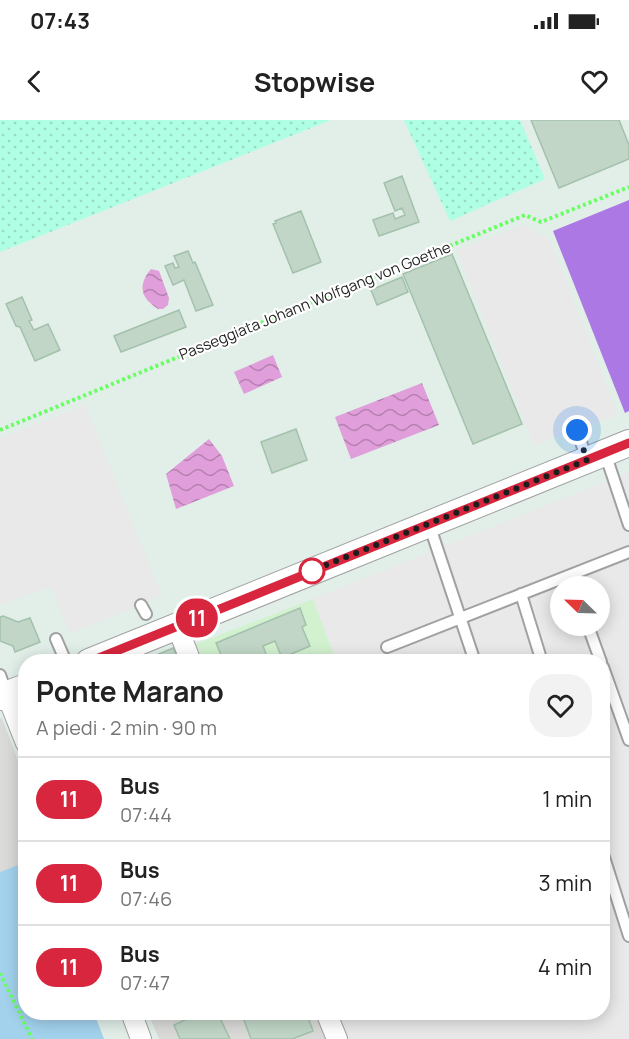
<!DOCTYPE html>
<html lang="it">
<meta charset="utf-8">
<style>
:root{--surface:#fff;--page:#f2f2f2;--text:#222;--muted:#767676;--line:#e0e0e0}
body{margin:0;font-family:Manrope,sans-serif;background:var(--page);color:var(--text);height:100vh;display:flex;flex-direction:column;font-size:22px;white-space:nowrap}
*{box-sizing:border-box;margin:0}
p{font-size:20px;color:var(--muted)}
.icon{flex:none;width:33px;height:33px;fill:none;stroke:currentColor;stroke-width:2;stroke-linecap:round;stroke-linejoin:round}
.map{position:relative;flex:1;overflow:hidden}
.drawer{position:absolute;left:18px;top:534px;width:592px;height:366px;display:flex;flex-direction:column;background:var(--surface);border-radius:24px;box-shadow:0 3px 15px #0003}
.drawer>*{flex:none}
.badge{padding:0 12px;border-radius:20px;font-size:21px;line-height:39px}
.needle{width:39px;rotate:293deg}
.fabs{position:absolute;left:550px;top:456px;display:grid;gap:12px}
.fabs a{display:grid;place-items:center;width:60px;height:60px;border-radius:50%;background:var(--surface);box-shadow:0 3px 15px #0003;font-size:30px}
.you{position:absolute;width:30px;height:30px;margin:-15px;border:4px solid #fff;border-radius:50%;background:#1a73e8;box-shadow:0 0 0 9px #1a73e833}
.map>.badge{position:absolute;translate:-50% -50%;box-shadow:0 0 0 3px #fff}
.round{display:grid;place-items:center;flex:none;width:63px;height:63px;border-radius:24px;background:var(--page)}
.overview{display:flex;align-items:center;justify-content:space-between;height:102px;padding:0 18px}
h1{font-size:28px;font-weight:700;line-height:45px}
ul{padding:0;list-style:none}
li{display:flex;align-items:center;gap:18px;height:84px;padding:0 18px;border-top:2px solid var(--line)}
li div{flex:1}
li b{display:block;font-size:22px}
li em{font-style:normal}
li .badge{min-width:66px;font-weight:700;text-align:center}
.status{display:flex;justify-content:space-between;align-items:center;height:42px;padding:0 30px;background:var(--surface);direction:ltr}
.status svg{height:16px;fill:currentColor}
header{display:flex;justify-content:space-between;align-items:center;height:78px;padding:0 18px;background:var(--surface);font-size:27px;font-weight:700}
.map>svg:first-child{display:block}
.residential{fill:#dadbd9}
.commercial{fill:#d2f1cf}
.grass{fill:#a3d2ed}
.sand{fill:url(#sand-dots)}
.pitch{fill:#ac79e4}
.parking{fill:#e9e9e9;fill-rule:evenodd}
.water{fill:url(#water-waves)}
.building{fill:#c1d6c7;stroke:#a3c1ac;stroke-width:1.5}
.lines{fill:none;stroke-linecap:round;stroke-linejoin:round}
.service-casing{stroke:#a1a1a1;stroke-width:14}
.minor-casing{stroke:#a1a1a1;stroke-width:22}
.tertiary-casing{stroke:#a1a1a1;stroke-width:28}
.path{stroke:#68ff62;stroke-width:4;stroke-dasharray:3 3;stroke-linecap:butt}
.service{stroke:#fff;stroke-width:10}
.minor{stroke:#fff;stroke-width:20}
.tertiary{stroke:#fff;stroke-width:26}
.line-casing{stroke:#fff;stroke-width:14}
.line{stroke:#d7263d;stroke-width:9}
.walk{stroke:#1d1d1d;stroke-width:6;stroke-dasharray:0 10.8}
.stop-dot{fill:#fff;stroke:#d7263d;stroke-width:3}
.labels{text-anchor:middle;stroke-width:4.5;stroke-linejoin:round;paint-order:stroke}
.street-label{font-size:15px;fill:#1d1d1d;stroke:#fff}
</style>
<div class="status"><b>07:43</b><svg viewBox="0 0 49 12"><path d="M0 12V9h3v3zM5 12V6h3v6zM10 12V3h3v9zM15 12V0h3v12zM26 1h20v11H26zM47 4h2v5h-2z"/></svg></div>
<header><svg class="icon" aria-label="back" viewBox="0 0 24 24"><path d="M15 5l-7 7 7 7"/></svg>Stopwise<svg class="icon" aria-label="heart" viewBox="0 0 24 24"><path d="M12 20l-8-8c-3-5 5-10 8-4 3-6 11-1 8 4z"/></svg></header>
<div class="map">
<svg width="629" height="919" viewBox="0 0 629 919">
<defs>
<pattern id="sand-dots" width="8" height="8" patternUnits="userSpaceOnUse" patternTransform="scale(1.5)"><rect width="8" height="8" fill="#afffe4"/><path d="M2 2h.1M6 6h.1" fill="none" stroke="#96dac3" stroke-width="1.8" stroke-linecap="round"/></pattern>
<pattern id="water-waves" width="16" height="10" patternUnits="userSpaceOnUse" patternTransform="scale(1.5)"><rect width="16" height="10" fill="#e09eda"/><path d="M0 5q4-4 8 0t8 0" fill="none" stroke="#b580b0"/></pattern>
</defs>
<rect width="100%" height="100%" fill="#e1efe8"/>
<path class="residential" d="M2,598L25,659L26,742L0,752V599Z
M148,893H316L326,919H159Z"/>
<path class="commercial" d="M313,479L334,535L317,541H203L196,524Z"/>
<path class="grass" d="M25,742L26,892L94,893L104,919H0V752Z"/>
<path class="sand" d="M0,0H331L0,132Z
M404,0H520L545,59L450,101Z"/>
<path class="pitch" d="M629,80V291L625,293L553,111Z"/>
<path class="parking" d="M522,105L550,120L618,295L534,325L457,130Z
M85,285L162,476L70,514L51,466L0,485V318Z
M629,352V919H349L339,893L603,892V542L317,541L334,534L313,479ZM561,466H600V506H561Z"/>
<path class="water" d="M151,149L159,151L169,178L168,185L163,189H158C141,178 137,166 151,149Z
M273,235L282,257L244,274L234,252Z
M422,263L439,305L351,339L335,297Z
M209,319L222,336L234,366L176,389L166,354Z"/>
<path class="building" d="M531,0H619L629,25V39L559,68Z
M402,56L419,102L379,116L373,100L393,93L395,99L405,95L402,88L395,91L384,63Z
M301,91L321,142L293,153L273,104L276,103L275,101Z
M188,131L193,143L195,142L213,185L196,191L184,160L173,165L165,146L173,143L175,148L179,147L174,136Z
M452,134L522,304L473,324L403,154Z
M402,157L408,172L377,185L371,170Z
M22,177L32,200L29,201L34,210L48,204L60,230L35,241L20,207L16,206L6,184Z
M179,190L186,207L121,232L114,216Z
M296,309L307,340L272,353L261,322Z
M300,488L306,505L302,507L310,526L282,538L275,521L263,526L269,542H224L216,523Z
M3,496L18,502L30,498L40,522L15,532L13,526L0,521V497Z
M173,528L179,542H140Z
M189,892H217L230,919H180L174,905L191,897Z
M241,892H306L313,911L292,919H251Z"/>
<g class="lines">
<defs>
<path id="service" d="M577,310L587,340
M605,333L629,405
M429,404L475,542
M521,474L542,542
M141,485L146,494
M588,506L601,542
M56,519L66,542
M387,527L629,432
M603,547L629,620
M0,555L7,575
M603,734L629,816"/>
<path id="minor" d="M177,506L191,542
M7,575L26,623
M131,892L141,919
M326,892L337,919"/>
<path id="tertiary" d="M89,542L629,323
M0,577L26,567"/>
</defs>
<use href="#service" class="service-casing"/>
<use href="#minor" class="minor-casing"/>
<use href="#tertiary" class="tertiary-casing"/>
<path class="path" d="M0,310L525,95L541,102L629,67
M30,541L45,535
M0,853L32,919"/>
<use href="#service" class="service"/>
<use href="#minor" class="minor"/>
<use href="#tertiary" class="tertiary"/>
</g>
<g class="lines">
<defs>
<path id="line" d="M89,542L629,323"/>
</defs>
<use href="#line" class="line-casing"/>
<use href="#line" class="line"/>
<path class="walk" d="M312,451L309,452L587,340L577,310"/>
</g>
<circle class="stop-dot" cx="312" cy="451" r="12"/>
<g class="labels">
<g class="street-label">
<text transform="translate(315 181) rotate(-22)" y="5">Passeggiata Johann Wolfgang von Goethe</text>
</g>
</g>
</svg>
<div class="fabs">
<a><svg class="needle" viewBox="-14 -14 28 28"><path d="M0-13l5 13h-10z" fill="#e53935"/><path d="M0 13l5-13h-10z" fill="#767676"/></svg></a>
</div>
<div class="you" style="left:577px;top:310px"></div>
<b class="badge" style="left:197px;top:498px;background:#d7263d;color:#fff">11</b>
<section class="drawer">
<div class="overview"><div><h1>Ponte Marano</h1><p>A piedi · 2 min · 90 m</p></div><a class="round"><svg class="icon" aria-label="heart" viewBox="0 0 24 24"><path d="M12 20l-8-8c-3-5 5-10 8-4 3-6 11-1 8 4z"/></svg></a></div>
<ul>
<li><span class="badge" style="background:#d7263d;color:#fff">11</span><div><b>Bus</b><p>07:44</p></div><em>1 min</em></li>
<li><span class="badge" style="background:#d7263d;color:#fff">11</span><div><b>Bus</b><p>07:46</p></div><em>3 min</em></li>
<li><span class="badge" style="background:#d7263d;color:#fff">11</span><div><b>Bus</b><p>07:47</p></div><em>4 min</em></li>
</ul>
</section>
</div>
